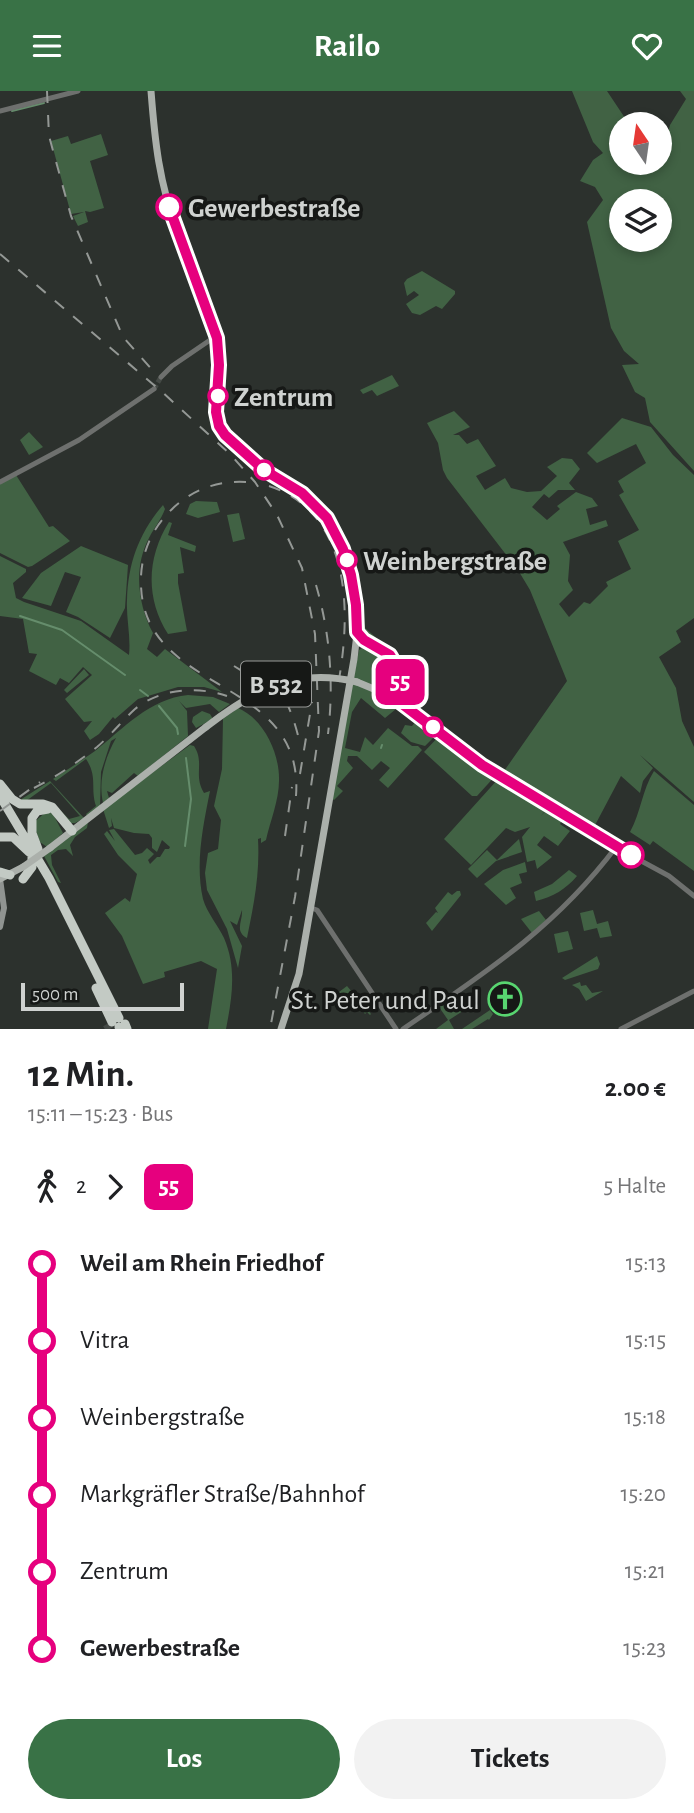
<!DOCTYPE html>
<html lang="de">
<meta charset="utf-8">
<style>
:root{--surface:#fff;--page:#f2f2f2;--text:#202124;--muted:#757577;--accent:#397246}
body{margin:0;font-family:"Alegreya Sans",sans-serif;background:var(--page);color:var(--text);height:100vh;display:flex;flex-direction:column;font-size:26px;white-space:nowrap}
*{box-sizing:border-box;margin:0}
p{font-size:23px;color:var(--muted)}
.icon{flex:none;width:38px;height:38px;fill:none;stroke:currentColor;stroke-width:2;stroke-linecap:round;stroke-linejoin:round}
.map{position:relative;height:938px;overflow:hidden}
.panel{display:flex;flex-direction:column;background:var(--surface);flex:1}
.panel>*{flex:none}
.badge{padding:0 14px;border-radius:10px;font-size:24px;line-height:46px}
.needle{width:46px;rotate:347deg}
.fabs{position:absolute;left:609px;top:21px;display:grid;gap:14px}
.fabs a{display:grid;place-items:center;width:63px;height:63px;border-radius:50%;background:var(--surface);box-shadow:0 4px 10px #0003;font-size:35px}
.scale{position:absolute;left:21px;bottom:18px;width:163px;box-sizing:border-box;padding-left:7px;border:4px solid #cfd2d0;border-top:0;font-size:19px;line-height:24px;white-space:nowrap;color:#cfd2d0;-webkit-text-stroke:5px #161816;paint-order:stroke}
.map>.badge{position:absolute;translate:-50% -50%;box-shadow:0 0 0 4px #fff}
.legs{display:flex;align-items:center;gap:10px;height:77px;padding:0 28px;font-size:23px}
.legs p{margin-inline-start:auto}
.overview{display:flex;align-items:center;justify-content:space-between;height:119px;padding:0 28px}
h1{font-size:38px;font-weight:700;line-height:52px}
.action{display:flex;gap:14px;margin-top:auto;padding:14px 28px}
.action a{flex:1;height:80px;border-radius:42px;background:var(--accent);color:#fff;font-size:28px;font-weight:700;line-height:80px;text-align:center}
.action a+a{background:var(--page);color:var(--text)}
ul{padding:0 28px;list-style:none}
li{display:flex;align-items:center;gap:24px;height:77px;font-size:26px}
li i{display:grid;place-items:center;width:10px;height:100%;margin:0 9px;background:currentColor}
li i::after{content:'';width:18px;height:18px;margin:-9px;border:5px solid;border-radius:50%;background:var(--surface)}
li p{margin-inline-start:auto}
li:first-child i{background:linear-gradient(#0000 50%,currentColor 0)}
li:last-child i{background:linear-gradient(currentColor 50%,#0000 0)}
header{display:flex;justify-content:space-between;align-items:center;height:91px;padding:0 28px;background:var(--accent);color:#fff;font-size:32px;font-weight:700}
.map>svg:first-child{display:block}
.green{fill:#416244;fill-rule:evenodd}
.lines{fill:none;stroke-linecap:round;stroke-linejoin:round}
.stream{stroke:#658d6c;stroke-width:2}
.tertiary-tunnel{stroke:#444945;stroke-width:5;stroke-dasharray:5 2.5;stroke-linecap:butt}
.motorway-tunnel{stroke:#444945;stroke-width:9;stroke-dasharray:9 4.5;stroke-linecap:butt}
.tertiary{stroke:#6e706e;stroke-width:5}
.secondary{stroke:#909491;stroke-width:6}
.primary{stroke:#abb0ab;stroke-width:7}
.motorway{stroke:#c3cac4;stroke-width:9}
.rail{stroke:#949895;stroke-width:2;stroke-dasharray:12 12;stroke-linecap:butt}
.primary-bridge{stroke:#abb0ab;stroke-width:7}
.line-1-casing{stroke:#fff;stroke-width:16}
.line-1{stroke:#e6007e;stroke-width:10}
.stop-1-dot{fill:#fff;stroke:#e6007e;stroke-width:3.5}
.labels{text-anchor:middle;stroke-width:7;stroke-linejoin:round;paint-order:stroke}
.shield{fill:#161816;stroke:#989a98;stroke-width:2}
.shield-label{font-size:26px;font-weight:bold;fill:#cfd2d0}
.stop-label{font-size:28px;font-weight:bold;fill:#cfd2d0;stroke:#161816;text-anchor:start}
.poi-label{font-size:28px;fill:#cfd2d0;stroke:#161816;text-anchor:end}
</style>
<header><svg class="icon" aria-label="menu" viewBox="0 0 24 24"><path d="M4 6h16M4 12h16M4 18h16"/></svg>Railo<svg class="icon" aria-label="heart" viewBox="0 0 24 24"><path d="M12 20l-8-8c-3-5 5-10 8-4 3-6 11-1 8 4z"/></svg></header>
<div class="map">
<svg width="694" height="938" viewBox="0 0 694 938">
<rect width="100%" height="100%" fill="#2c312d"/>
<path class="green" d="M572,0H607L629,33H621V72H660V54H665L670,34L686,8L680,0H694V380L650,331L645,307L635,301L622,274L639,273L624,260L611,237L587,131L603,109L595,96L580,90L593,69L603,62L593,51ZM621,110H660V149H621Z
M101,43L108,64L90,70L104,117L90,121L85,120L88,131L78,135L73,125L84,121L71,123L51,50L68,45L71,53Z
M422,180L455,200V203L442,218L436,215L420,224L412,222L406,213L419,204L414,200L407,205L404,192L407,188Z
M392,284L399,295L377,305L372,299L363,303L360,299Z
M454,320L470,336L453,344H459L467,353L478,348L496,375L476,385L485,399L505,387L511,397L527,401L541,400L557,385L547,376L562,367L572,368L580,378L569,392L575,399H558L549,407L544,403L532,416L547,429L560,418L557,415L576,401L592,407L598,415L586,418L590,434L606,429L608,435L563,451L570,464L568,490L573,499L559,513L569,526L584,511L590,513L608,495L606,491L631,478L618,450L639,439L619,404L624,401L618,390L646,372L636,353L597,372L587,362L622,327L651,336L673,364L694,384V527L676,540L681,551L659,566L676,597L682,630L694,656V711L640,664L653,677L643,690L640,702L621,685L593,738L502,683L567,590L530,499L518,479L447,387L443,379L438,352L427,332Z
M29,341L43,356L29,364L20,349Z
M16,384L49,436L53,435L70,450L32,475L28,476L0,462V393Z
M196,410L217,411L220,421L198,427L186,423L190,413Z
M163,414L165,418C161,429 154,437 149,447C133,477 138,514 153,542L147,558L157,566L165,558L222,601L204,596H178L138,608L115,628L113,626L99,643L90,649L84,640L92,630L84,631L65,608L92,584L83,576L69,592L60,587L56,594L29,580L37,563L29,562L23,528L0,525V465L26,478V481L13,492L16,507L24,511L81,530L129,564C131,546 126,527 127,509C128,472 139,442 163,414Z
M239,422L245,448L233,451L227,424Z
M169,431L172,432L168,444L196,455L195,461L180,456L184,482L178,483V492L187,540L168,543C145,507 147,466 169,431Z
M81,455L128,474L125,517L110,547L78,526L66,521L81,486L65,481L51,515L22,507L41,482Z
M360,516L365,537L395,563L407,581L411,603L433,634L401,606L400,575L360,544Z
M367,553L392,568L399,582L394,599L387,600L353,589L359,559Z
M84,578L89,584L67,602L64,599Z
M352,592L397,610L436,644L425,655L411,651L401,642L405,634L412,635L417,629L407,620L396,618L385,627L361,607L352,621L345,657L360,661L365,646L373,654L388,637L412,655H418L422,659L388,697L379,689L390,677L381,670L372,679L357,665H348L347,670L353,677L337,695L343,700L334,709L332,708Z
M188,604L213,606L230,613L219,621L210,613L186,617L179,610L187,620L188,645L138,685L134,682L112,702L107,700L109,707L103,712C98,689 105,667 116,647L111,650L101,681L100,716L87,725L86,723L96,715C90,697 98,686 86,668L56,690L53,688C67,679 81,670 95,660C124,637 149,608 188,604Z
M238,617C264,628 280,663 279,690C279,709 270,731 266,749L261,752V747L258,748C260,782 254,813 247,847C234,840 243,830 242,819L237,834L230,830L242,855L238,877L227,838L207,799L205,782L208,762L218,758L221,729L214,715L222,678L223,628Z
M202,620L210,623L213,628L196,637L192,631L193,626Z
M441,643L497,683L477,705H472L424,661Z
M190,654L194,655C205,672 193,684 204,702L210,700C203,735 195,773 203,808C207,822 218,834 224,847C237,877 232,907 226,938H208L217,878L201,870L164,881L165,886L143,893L122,845L105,822L125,807L130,811L137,783L118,764L104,743L107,740L115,750L109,739L114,738L135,764L142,762L147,757L154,763L148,769L150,773L157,766H160L165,758H169L170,756L162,749L157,761L152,757V747L149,743L134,742L114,737L111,727L112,735L109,737L103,718Z
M654,680L694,714V780L653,750L650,754L630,741C641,721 642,699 654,680Z
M499,687L547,717L541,725L549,716L564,726L560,733L570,740L558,755L544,745L537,754L552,766L537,778L535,769L527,771L522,746L530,736L515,741L506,737L471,774L444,748Z
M50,690L84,727L75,732H69L54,713L69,728L80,725L51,692L26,710L20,709Z
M47,720L53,723L63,742L47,756L40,751L33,732Z
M88,731L87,737L75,746L70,754L73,765L66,758L58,759L51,764L52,774L61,792L58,791L44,765Z
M519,748L522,761L496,770L477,787L468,778L487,759L497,769Z
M525,771L527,781L519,783L522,792L510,797L516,807L506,814L484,793L503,779Z
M569,779L577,785C566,798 553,806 536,810L534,801L552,793Z
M457,800H460L461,804L432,840L426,832L436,821L438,822L435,817L448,801L452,804Z
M593,819L597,833L608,830L612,845L600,847L597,837L584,840L580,822Z
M539,820L546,829L532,842L521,828Z
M568,840L573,858L558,862L554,843Z
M597,865L600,873L598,878L565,889L562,887Z
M580,891L581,895L586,894L592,902L603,900L586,910L579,898L572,894Z
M347,895L371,923L370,924L367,921L365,923L354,909L342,912L339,901Z
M457,904L466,918L449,929L454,938H436L448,929L439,916Z
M490,919L493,923L489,929L488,928L472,938H462Z"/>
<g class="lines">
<path class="stream" d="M12,20L44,12
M20,525L62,539L125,584
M140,599L148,605
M159,615L177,637L178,643
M381,657L382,654
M185,755L191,708L186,667"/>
<path class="tertiary-tunnel" d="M154,298L161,286"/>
<path class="motorway-tunnel" d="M107,933L110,938"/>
<path class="tertiary" d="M0,20L78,0
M161,286L172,275L216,245
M0,391L79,349L154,298
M393,606L482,674L621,759L669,785L694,805
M311,817L317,819L396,938
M403,938C485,882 555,837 616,756
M621,938L694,900"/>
<path class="secondary" d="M0,836L4,817L0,788"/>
<path class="primary" d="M151,0C155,52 159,90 177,140C184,160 190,180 198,200C205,216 213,232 217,249C223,275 210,312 219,334C225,350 261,379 276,388C284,392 292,395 299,400C352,434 363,511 354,568L299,883L281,938
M357,591L393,606C419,564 374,562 357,541
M50,757L206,636
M0,788L23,776"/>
<path class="motorway" d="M0,693L12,708L20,713H43L52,716L72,740
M0,705L49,787L119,927
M0,746H13L29,761
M38,758L32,742V727L37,720L48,718
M0,781L10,784
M23,788L32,776V766
M96,897L112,931
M125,933L127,938
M119,936L120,938"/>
<path class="rail" d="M47,0L49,45L71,125L123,246L155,282
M0,163L161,300L230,363L255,391L277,424L302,477L315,543L319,640L295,806L270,938
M246,391C212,389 183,403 162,429C147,448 140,471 141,494C144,605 305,584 296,705
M269,395C353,423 351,524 338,594
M316,494C330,542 334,592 328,643
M256,573C281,589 294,625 300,653
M234,575L271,598L279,607
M300,683L312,611
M34,697C56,686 78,671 97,656C111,644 122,630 135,618C161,597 197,595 227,605
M0,720L40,691
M285,745L292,696"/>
<path class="primary-bridge" d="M206,636C254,599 295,576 357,591
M23,776L50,757"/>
</g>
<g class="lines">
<defs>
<path id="line-1" d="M169,116L217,247L219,274L216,321L219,335L225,344L264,379L302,402L327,427L343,458L351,484L356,514L357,541L364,549L390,564L400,581V593L393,606L482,674L631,764"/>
</defs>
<use href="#line-1" class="line-1-casing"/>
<use href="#line-1" class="line-1"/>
</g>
<defs>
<symbol id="church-ring" viewBox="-11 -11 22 22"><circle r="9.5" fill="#161816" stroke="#58d570" stroke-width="1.5"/><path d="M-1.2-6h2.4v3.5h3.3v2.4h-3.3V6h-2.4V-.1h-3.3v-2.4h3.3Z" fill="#58d570"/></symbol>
</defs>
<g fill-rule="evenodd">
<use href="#church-ring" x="486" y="889" width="38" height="38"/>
</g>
<g class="stop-1-dot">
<circle cx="169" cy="116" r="12"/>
<circle cx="218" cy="305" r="9"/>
<circle cx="264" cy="379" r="9"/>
<circle cx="347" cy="469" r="9"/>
<circle cx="433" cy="636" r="9"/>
<circle cx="631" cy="764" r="12"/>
</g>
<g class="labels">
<rect class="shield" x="241" y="570.5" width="70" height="45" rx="5"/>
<g class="shield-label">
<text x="276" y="602">B 532</text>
</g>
<g class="stop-label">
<text x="188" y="126">Gewerbestraße</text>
<text x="234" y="315">Zentrum</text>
<text x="363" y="479">Weinbergstraße</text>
</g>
<g class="poi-label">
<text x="480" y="918">St. Peter und Paul</text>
</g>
</g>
</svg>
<div class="fabs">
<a><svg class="needle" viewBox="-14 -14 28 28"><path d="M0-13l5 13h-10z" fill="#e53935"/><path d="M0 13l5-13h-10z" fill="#757577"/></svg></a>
<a><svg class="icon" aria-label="layers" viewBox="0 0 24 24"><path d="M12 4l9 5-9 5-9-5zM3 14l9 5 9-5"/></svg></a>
</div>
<div class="scale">500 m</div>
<b class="badge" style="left:400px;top:591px;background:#e6007e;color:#fff">55</b>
</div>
<section class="panel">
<div class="overview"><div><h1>12 Min.</h1><p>15:11 – 15:23 · Bus</p></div><b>2.00 €</b></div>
<div class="legs"><svg class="icon" aria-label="walk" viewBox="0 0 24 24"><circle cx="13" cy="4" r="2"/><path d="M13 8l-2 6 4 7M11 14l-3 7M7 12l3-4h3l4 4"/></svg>2<svg class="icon" aria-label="forward" viewBox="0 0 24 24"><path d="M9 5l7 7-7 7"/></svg><b class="badge" style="background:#e6007e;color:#fff">55</b><p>5 Halte</p></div>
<ul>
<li><i style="color:#e6007e"></i><b>Weil am Rhein Friedhof</b><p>15:13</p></li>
<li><i style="color:#e6007e"></i><span>Vitra</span><p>15:15</p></li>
<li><i style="color:#e6007e"></i><span>Weinbergstraße</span><p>15:18</p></li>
<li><i style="color:#e6007e"></i><span>Markgräfler Straße/Bahnhof</span><p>15:20</p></li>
<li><i style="color:#e6007e"></i><span>Zentrum</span><p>15:21</p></li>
<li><i style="color:#e6007e"></i><b>Gewerbestraße</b><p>15:23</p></li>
</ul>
<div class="action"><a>Los</a><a>Tickets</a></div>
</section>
